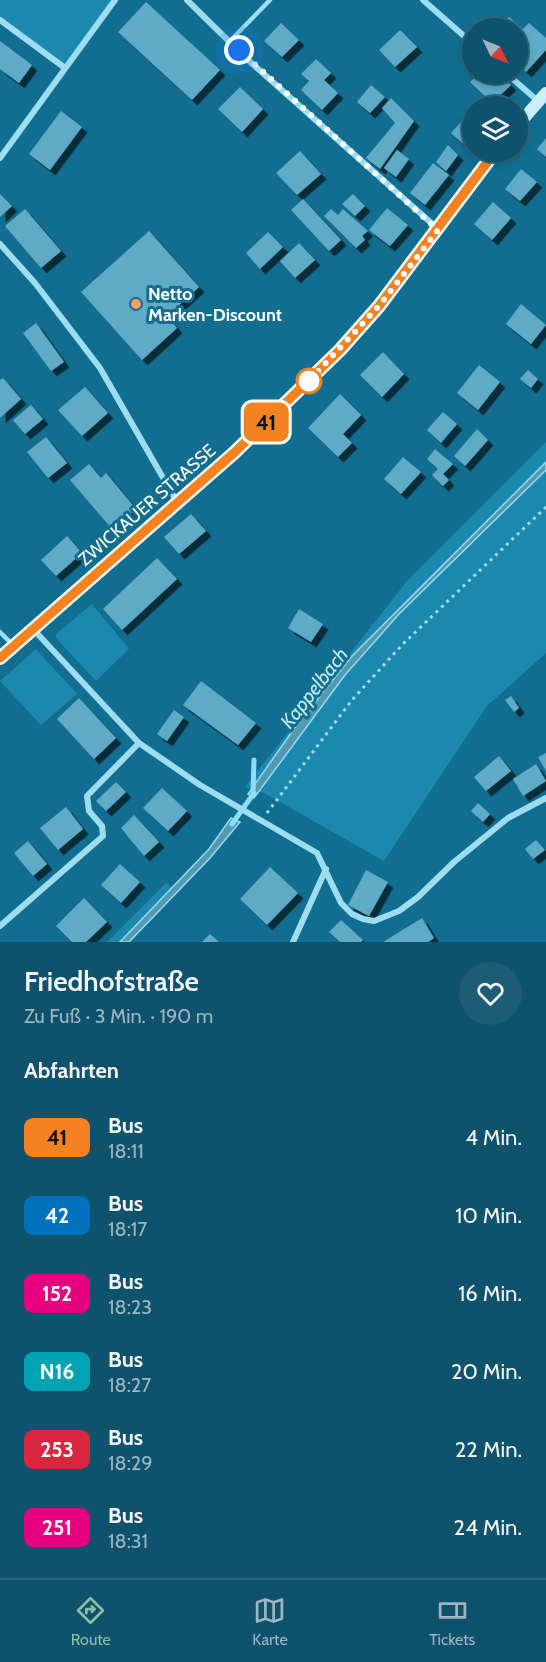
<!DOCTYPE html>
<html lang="de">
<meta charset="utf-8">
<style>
:root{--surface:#0e526c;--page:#1c5c74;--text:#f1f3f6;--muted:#9bb6c2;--line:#2e697f;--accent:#8abfa5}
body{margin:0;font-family:Cabin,sans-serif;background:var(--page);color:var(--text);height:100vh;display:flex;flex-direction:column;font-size:22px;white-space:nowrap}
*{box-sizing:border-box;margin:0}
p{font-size:20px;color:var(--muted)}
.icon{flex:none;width:33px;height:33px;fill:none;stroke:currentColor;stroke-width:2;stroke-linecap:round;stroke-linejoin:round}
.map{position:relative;height:942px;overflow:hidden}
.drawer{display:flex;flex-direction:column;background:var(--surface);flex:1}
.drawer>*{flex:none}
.badge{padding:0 12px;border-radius:9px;font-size:21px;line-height:39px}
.needle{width:39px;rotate:133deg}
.tools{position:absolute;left:462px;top:18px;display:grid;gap:12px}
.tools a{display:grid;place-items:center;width:66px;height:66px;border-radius:50%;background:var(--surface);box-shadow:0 3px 9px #0003,0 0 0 2px var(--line);font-size:30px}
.you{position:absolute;width:30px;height:30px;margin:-15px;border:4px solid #fff;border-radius:50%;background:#1a73e8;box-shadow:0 0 0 9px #1a73e833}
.map>.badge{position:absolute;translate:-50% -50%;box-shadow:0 0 0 3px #fff}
h2{padding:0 24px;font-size:22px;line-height:54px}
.round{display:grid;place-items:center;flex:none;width:63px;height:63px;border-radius:32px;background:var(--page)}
.headline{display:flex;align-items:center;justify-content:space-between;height:102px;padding:0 24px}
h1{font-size:28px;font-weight:600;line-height:45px}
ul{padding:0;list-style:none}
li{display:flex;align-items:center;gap:18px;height:78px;padding:0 24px}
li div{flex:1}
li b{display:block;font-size:22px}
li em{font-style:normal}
li .badge{min-width:66px;font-weight:700;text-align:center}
.tab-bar{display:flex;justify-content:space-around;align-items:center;height:84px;border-top:2px solid var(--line);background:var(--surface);font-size:16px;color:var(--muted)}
.tab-bar a{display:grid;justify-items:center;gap:3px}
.tab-bar .current{color:var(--accent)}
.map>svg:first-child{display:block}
.green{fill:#1d88ad}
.water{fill:#5698af;stroke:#8fddf5;stroke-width:1.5}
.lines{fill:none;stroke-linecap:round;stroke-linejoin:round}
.stream{stroke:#8fddf5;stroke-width:5}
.building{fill:#5eabc6;filter:url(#shadow)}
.path{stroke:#9dddf2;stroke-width:3;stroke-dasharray:3 4.5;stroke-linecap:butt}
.service{stroke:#9dddf2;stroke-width:4.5}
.minor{stroke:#9dddf2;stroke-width:6}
.secondary{stroke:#cceffc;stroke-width:12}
.line-casing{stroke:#fff;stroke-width:14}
.line{stroke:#f58220;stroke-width:9}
.walk{stroke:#fff;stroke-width:6;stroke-dasharray:0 10.8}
.poi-dot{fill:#ffa15e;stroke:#126e90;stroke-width:2}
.stop-dot{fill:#fff;stroke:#f58220;stroke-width:3}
.labels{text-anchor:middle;stroke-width:6;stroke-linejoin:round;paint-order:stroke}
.poi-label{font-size:18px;font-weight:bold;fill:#fff;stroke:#126e90;text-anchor:start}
.street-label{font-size:18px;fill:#fff;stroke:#126e90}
.water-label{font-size:20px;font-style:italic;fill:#beecfa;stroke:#126e90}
</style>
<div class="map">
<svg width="546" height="942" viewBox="0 0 546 942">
<defs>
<filter id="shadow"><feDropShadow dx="5.5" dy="5.5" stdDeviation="0" flood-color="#0009"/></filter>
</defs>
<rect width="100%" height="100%" fill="#126e90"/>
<path class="green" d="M0,0H113L65,68L0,20Z
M546,442V653L487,706L384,861L264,793L245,787L407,581Z
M92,604L129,649L96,681L56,638V634Z
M36,649L77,694L41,725L0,681Z
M166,883L173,889L120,942H107Z"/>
<path class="water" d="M546,462V470L399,614L345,675L254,798L248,794L296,726L352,656Z
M231,818L240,822L210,858L129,942H120L209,849Z"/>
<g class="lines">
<path class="stream" d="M253,794L254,760
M232,824L254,793"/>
</g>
<path class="building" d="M146,2L220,70L192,100L118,32Z
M509,17L523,29L529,23L546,38V50L526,72L518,64V28H498Z
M281,23L299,40L282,57L264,41Z
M400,30L417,47L395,67L379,50Z
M0,41L32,65L19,83L0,69Z
M316,59L331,73L324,80L338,93L322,110L301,90L309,81L301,74Z
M479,74H500L511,85L492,103L470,82Z
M371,85L385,97L370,113L357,102Z
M240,87L263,109L242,132L218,109Z
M391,98L414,121L380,169L366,158L395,123L382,108Z
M61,111L82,127L50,170L29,154Z
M470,112L472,141L467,147L451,133Z
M546,138V157L537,149Z
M448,145L458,155L446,171L436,162Z
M397,150L409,159L396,177L384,168Z
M300,151L321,174L297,195L276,173Z
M433,163L449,175L425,205L410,193Z
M521,169L537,182L520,201L505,189Z
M0,194L12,206L0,217Z
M353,194L365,206L355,216L342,204Z
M303,199L341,240L329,251L291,210Z
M493,202L511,218L492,240L474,224Z
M387,208L408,225L390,246L369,230Z
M25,209L61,251L41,268L5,226Z
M331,209L338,215L343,209L368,231L362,236L365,240L356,248L324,216Z
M149,231L199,287L167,316L177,328L142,360L81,292Z
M268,232L283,247L260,269L246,253Z
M299,243L315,260L295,278L280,261Z
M521,304L546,325L531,344L506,324Z
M36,323L64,362L51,371L23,333Z
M383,352L404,374L382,397L360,375Z
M479,365L500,382L478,410L457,393Z
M528,370L538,379L531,388L520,379Z
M3,378L21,399L0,418V380Z
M85,387L108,413L82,436L58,410Z
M340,394L361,415L343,434L352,443L338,457L308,428Z
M31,405L43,419L25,434L13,420Z
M443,412L457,424L441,443L427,430Z
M477,429L488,440L465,466L454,456Z
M46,437L67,463L48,478L27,452Z
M435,449L453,464L443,474L449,480L443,486L432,475L438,469L427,459Z
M403,457L421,472L401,494L384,479Z
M89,464L101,478L106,473L136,509L112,529L70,480Z
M191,514L206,531L179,554L164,537Z
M67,536L82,553L56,576L41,560Z
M157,558L177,579L122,630L103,609Z
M299,609L323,624L311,642L288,628Z
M201,681L256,723L238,745L183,705Z
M511,696L519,708L514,712L505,700Z
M79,698L116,738L94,759L57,719Z
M174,710L184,717L167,741L157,734Z
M546,753V771L538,757Z
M499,756L511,771L486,791L474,777Z
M536,764L546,781L523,796L513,779Z
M116,782L126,792L106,811L96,801Z
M162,788L187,811L168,831L143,808Z
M478,803L490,814L483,822L471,811Z
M66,807L83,829L58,850L40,828Z
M134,815L159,842L144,856L121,828Z
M536,840L545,850L533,859L525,849Z
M28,841L47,864L33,876L14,853Z
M120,864L140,882L121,903L101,885Z
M270,867L298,893L267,925L240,899Z
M366,870L388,882L369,916L348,905Z
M84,898L107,922L86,942H72L56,926Z
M422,918L434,938L428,942H383Z
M341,920L363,940L361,942H340L329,932Z
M210,934L219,942H202Z"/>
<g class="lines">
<path class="path" d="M267,813L352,700L402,645L546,507"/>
<path class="service" d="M230,41L270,0
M0,632L12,644"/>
<path class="minor" d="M187,0L248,60L438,229
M423,0L472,43
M0,20L65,68
M507,74L538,101
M0,158L115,0
M0,244L35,283L100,368L177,502
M34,630L139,743L200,785L317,853L341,903L352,914L363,919L374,921L399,911L418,897L454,862L508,818L546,798
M0,926L103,836L102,826L89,811L87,796L139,743
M293,942L326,869"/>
<path class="secondary" d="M518,125L546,93
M0,658L235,452L340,350L379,306L495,152"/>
</g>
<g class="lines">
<defs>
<path id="line" d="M0,658L235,452L340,350L379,306L495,152"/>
</defs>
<use href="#line" class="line-casing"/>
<use href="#line" class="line"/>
<path class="walk" d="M239,50L438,230L379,306L309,381"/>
</g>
<circle class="poi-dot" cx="136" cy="304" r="6"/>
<circle class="stop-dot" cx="309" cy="381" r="12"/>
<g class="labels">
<g class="poi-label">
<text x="148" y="300">Netto<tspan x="148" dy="21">Marken-Discount</tspan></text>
</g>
<g class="street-label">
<text transform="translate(147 505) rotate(-41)" y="6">ZWICKAUER STRASSE</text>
</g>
<g class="water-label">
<text transform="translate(314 688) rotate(-52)" y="7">Kappelbach</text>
</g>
</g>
</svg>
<div class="tools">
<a><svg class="needle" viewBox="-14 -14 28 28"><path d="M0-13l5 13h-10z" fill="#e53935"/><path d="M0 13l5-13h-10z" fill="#9bb6c2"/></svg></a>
<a><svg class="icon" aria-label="layers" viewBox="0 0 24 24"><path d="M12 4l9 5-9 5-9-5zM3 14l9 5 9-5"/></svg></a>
</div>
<div class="you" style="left:239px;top:50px"></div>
<b class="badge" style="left:266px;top:422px;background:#f58220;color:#111">41</b>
</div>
<section class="drawer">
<div class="headline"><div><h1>Friedhofstraße</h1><p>Zu Fuß · 3 Min. · 190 m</p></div><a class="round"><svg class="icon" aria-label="heart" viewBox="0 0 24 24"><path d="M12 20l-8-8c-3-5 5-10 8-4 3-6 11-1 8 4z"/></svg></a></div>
<h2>Abfahrten</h2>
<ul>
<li><span class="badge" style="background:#f58220;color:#111">41</span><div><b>Bus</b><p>18:11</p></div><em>4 Min.</em></li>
<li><span class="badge" style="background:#0072bc;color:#fff">42</span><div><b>Bus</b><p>18:17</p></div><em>10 Min.</em></li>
<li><span class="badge" style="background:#e6007e;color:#fff">152</span><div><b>Bus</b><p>18:23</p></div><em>16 Min.</em></li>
<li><span class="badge" style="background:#00a3b4;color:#fff">N16</span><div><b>Bus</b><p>18:27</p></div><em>20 Min.</em></li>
<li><span class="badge" style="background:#d7263d;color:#fff">253</span><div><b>Bus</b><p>18:29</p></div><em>22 Min.</em></li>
<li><span class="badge" style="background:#e6007e;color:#fff">251</span><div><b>Bus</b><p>18:31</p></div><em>24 Min.</em></li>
</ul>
</section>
<nav class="tab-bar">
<a class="current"><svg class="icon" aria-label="directions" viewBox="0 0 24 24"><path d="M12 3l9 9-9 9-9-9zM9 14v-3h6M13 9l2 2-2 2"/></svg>Route</a>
<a><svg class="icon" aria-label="map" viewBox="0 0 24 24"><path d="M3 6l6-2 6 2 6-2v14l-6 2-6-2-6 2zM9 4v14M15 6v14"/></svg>Karte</a>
<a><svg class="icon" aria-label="tickets" viewBox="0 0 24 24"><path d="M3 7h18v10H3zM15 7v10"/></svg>Tickets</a>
</nav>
